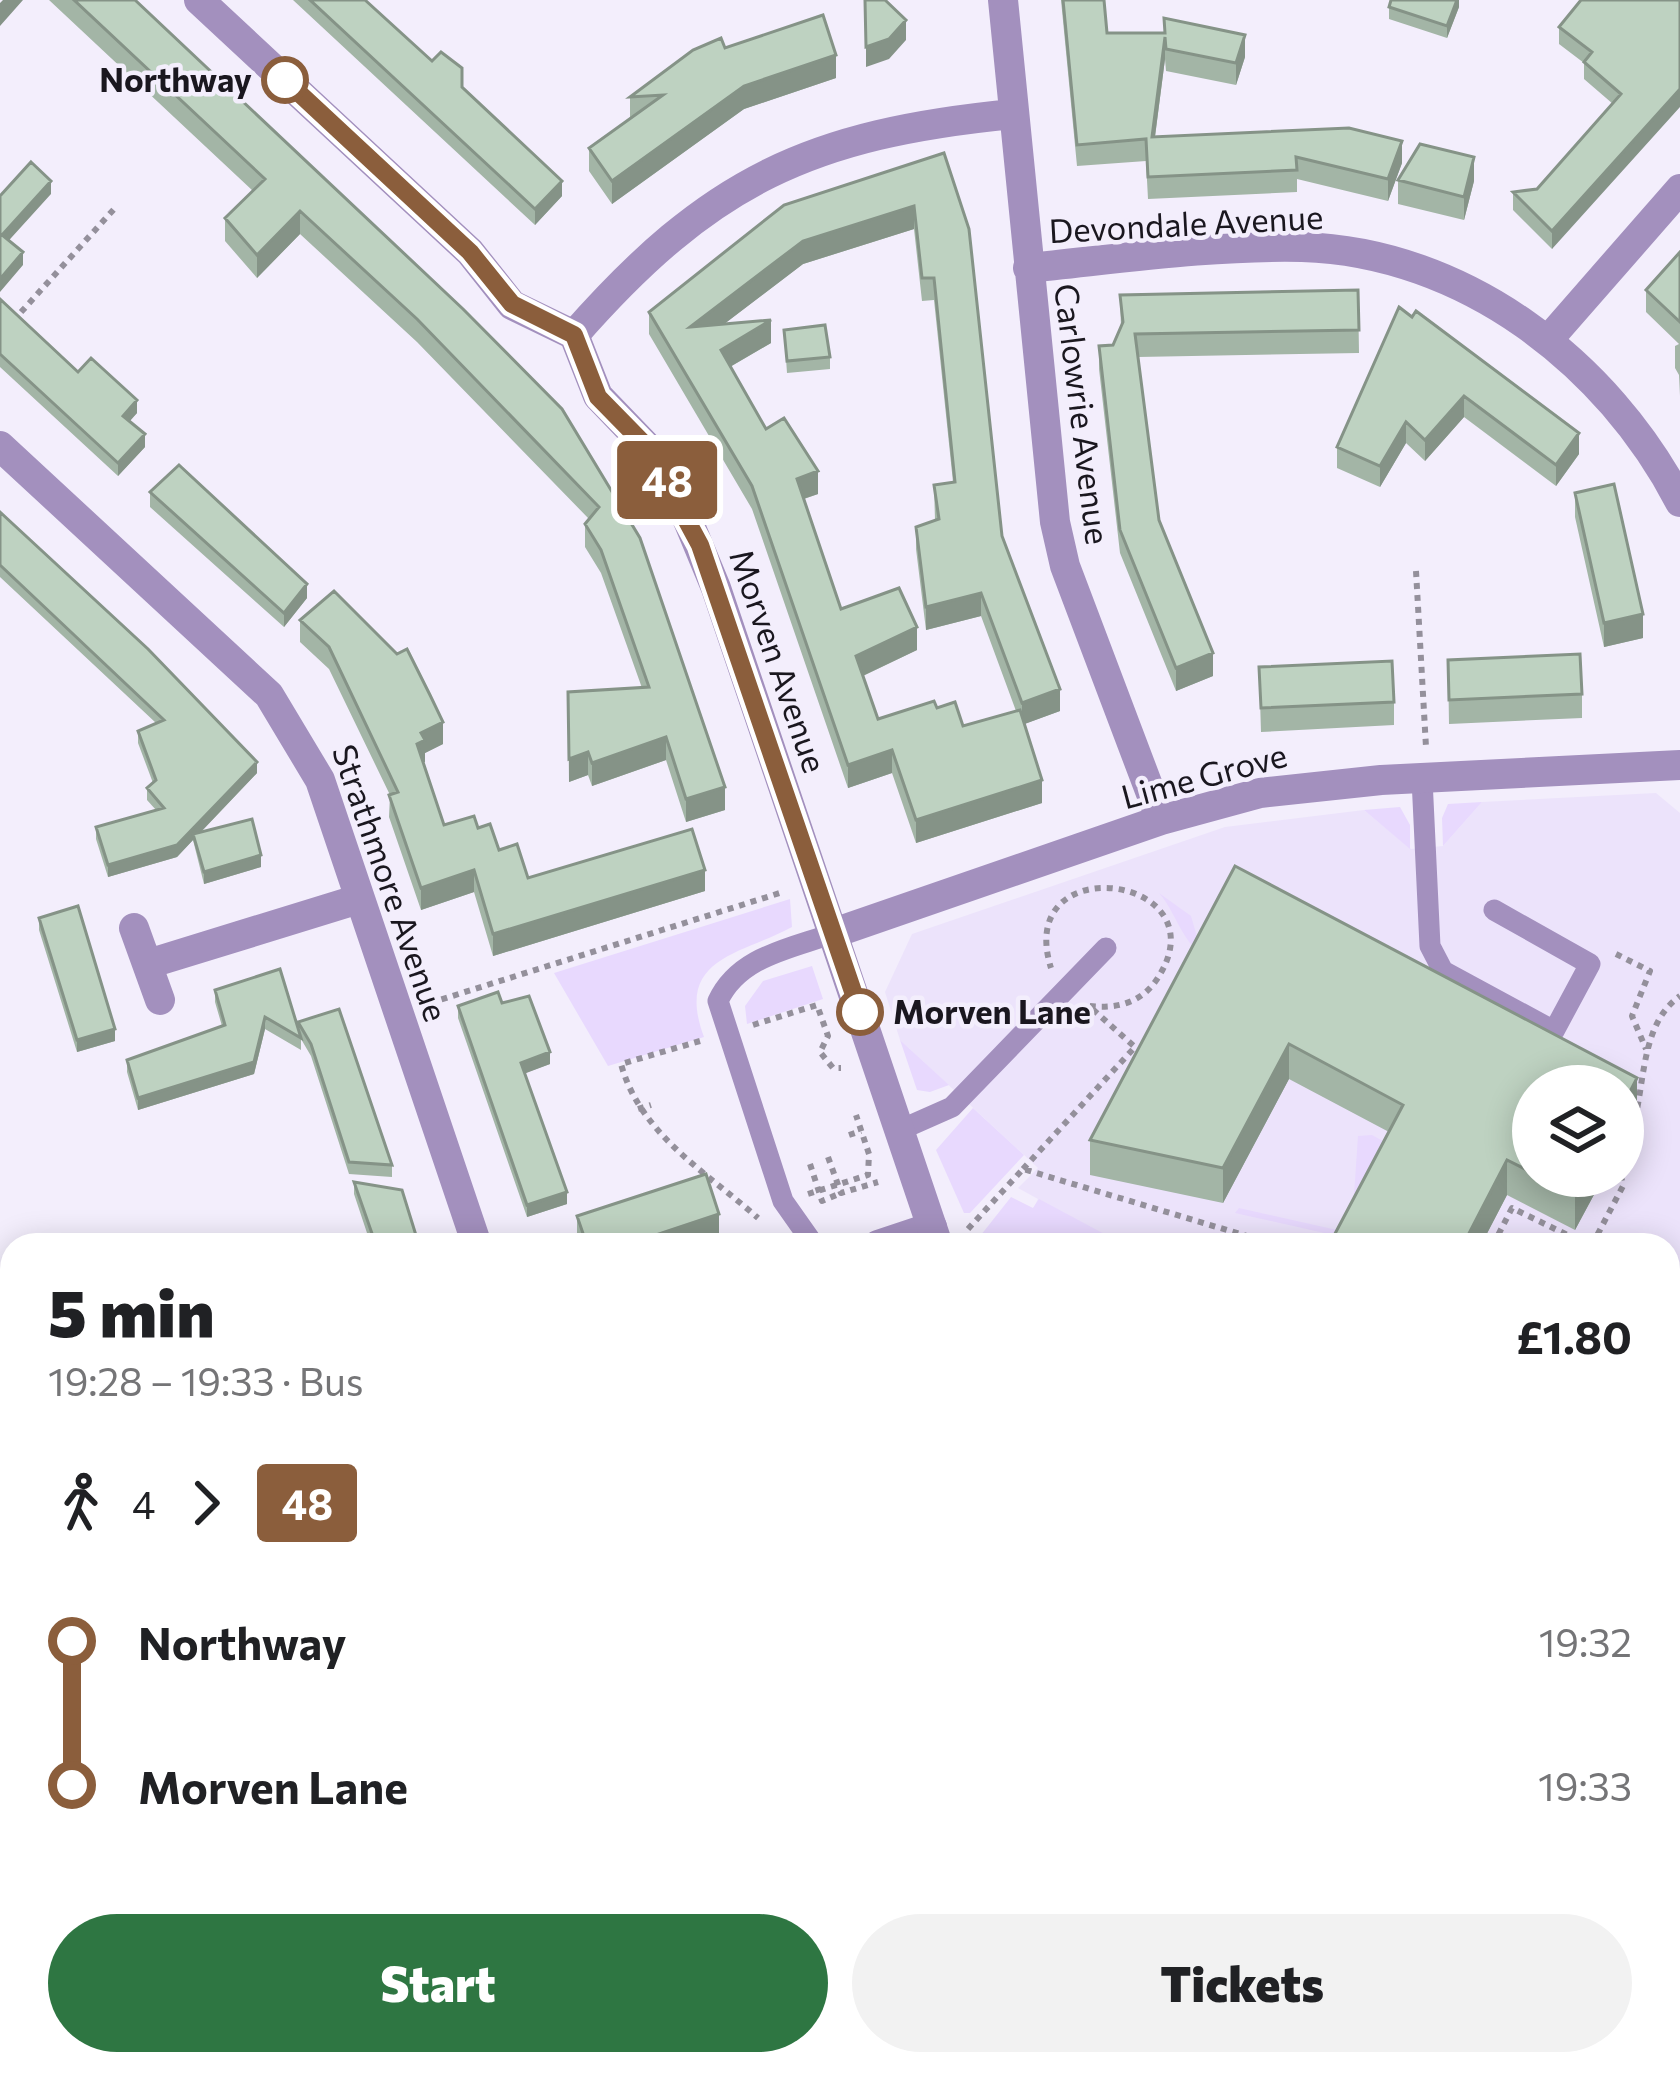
<!DOCTYPE html>
<meta charset="utf-8">
<style>
:root{--surface:#fff;--page:#f2f2f2;--text:#202124;--muted:#757577;--accent:#2e7642}
body{margin:0;font-family:Commissioner,sans-serif;background:var(--page);color:var(--text);height:100vh;display:flex;flex-direction:column;font-size:45px;white-space:nowrap}
*{box-sizing:border-box;margin:0}
p{font-size:39px;color:var(--muted)}
.icon{flex:none;width:66px;height:66px;fill:none;stroke:currentColor;stroke-width:2;stroke-linecap:round;stroke-linejoin:round}
.map{position:relative;flex:1;overflow:hidden}
.sheet{position:absolute;left:0px;top:1233px;width:1680px;height:843px;display:flex;flex-direction:column;background:var(--surface);border-radius:36px 36px 0 0;box-shadow:0 6px 30px #0003}
.sheet>*{flex:none}
.badge{padding:0 24px;border-radius:9px;font-size:42px;line-height:78px}
.fabs{position:absolute;left:1512px;top:1065px;display:grid;gap:24px}
.fabs a{display:grid;place-items:center;width:132px;height:132px;border-radius:50%;background:var(--surface);box-shadow:0 6px 30px #0003;font-size:60px}
.map>.badge{position:absolute;translate:-50% -50%;box-shadow:0 0 0 6px #fff}
.legs{display:flex;align-items:center;gap:18px;height:132px;padding:0 48px;font-size:39px}
.legs p{margin-inline-start:auto}
.headline{display:flex;align-items:center;justify-content:space-between;height:204px;padding:0 48px}
h1{font-size:66px;font-weight:800;line-height:90px}
.button{display:flex;gap:24px;margin-top:auto;padding:24px 48px}
.button a{flex:1;height:138px;border-radius:72px;background:var(--accent);color:#fff;font-size:48px;font-weight:800;line-height:138px;text-align:center}
.button a+a{background:var(--page);color:var(--text)}
ul{padding:0 48px;list-style:none}
li{display:flex;align-items:center;gap:42px;height:144px;font-size:45px}
li i{display:grid;place-items:center;width:18px;height:100%;margin:0 15px;background:currentColor}
li i::after{content:'';width:30px;height:30px;margin:-15px;border:9px solid;border-radius:50%;background:var(--surface)}
li p{margin-inline-start:auto}
li:first-child i{background:linear-gradient(#0000 50%,currentColor 0)}
li:last-child i{background:linear-gradient(currentColor 50%,#0000 0)}
.map>svg:first-child{display:block}
.built{fill:#ece3fb;fill-rule:evenodd}
.green{fill:#e8d9fe}
.lines{fill:none;stroke-linecap:round;stroke-linejoin:round}
.path{stroke:#94909b;stroke-width:6;stroke-dasharray:6 6;stroke-linecap:butt}
.service{stroke:#a390be;stroke-width:21}
.minor{stroke:#a390be;stroke-width:30}
.tertiary{stroke:#a390be;stroke-width:30}
.wall{fill:#a3b5a6;fill-rule:evenodd}
.shaded-wall{fill:#859387}
.building{fill:#bed2c1;stroke:#859387;stroke-width:3}
.line-1-casing{stroke:#fff;stroke-width:27}
.line-1{stroke:#8b5e3c;stroke-width:18}
.stop-1-dot{fill:#fff;stroke:#8b5e3c;stroke-width:6}
.labels{text-anchor:middle;stroke-width:9;stroke-linejoin:round;paint-order:stroke}
.stop-label{font-size:33px;font-weight:bold;fill:#1a171f;stroke:#f3eefc;text-anchor:end}
.street-label{font-size:33px;fill:#1a171f;stroke:#f3eefc}
</style>
<div class="map">
<svg width="1680" height="2075" viewBox="0 0 1680 2075">
<rect width="100%" height="100%" fill="#f3eefc"/>
<path class="built" d="M1656,793L1680,813V1399L1668,1403V1245H1015L1038,1199L1018,1188L1038,1168L900,1040L885,992L912,934L1225,827L1364,810L1411,849L1443,846L1482,802ZM1533,1086H1623V1176H1533Z"/>
<path class="green" d="M1482,802L1443,846L1442,818L1448,804Z
M1400,807L1410,825V849L1364,810Z
M1159,893L1191,916L1202,954C1183,943 1175,911 1159,893Z
M790,899L792,927C741,955 674,957 704,1037L608,1066L554,973Z
M812,966L823,999L747,1024L745,1006L763,981Z
M900,1040L949,1085L930,1092L917,1090Z
M973,1108L1024,1155L970,1213H964L936,1150Z
M1372,1135L1392,1146L1353,1210L1358,1136Z
M1011,1197L1033,1208L1039,1199L1125,1245H973Z
M1239,1208L1346,1232L1342,1237L1235,1213Z
M1680,1676V1819L1668,1823V1683Z"/>
<g class="lines">
<path class="path" d="M13,321L115,208
M1416,571L1426,747
M1616,954L1650,971L1632,1016L1646,1049
M430,1003L783,892
M753,1025L817,1005L828,1036L820,1052L833,1068H841
M700,1041L621,1064C640,1134 706,1172 758,1218
M638,1109L651,1105
M849,1135L861,1131
M1623,1153C1649,1106 1633,1029 1680,996
M828,1157L841,1193L878,1182
M810,1164L822,1201L841,1193
M1023,1169L1135,1047L1089,1006C1114,1009 1139,1004 1155,982C1230,876 1012,844 1051,968
M808,1194L868,1175L869,1154L856,1115
M968,1229L1023,1169L1277,1245
M1493,1245L1512,1208L1588,1245
M1592,1245L1623,1186L1621,1176"/>
<path class="service" d="M1422,779L1430,946L1443,971L1554,1031L1590,964L1494,910
M900,1130L952,1107L1106,948
M814,1245L783,1201L718,1001C739,956 790,949 834,933"/>
<path class="minor" d="M1003,0L1055,522L1065,566L1161,820
M1028,268C1118,259 1213,245 1302,247C1465,252 1608,363 1680,502
M574,335C710,180 810,134 1013,114
M1548,340L1680,189
M0,446L269,695L320,780L477,1245
M134,928L160,1000
M834,933L1161,820L1260,793L1381,780L1680,765
M148,964L359,899
M878,1245L932,1227
M0,1535L12,1531
M1668,1663L1680,1658
M1668,1853L1680,1848
M553,2064L556,2075
M980,2064L983,2075
M154,2074L185,2064"/>
<path class="tertiary" d="M199,0L470,252L512,305L574,335L598,396L647,447L682,506L716,588L938,1245
M1513,2064L1519,2075"/>
</g>
<path class="wall" d="M49,0H135L562,409L725,810L686,822L666,760L592,786L588,775L569,782L568,692L642,688L601,573L585,547V524L589,519L417,342L300,234L257,278L225,241V218L253,191Z
M293,0H365L462,88L562,196L535,225Z
M1061,0H1104L1107,33H1164V18L1245,57L1236,85L1166,71L1165,59L1155,137L1402,163L1388,201L1297,179V192L1148,199L1146,161L1077,166Z
M1459,0V7L1447,38L1389,19V7Z
M1680,0L1552,249L1513,210V192L1537,189L1613,104L1584,79V63L1559,44V27Z
M725,48L836,78L744,109L612,204L589,171V148L630,119V97Z
M944,153L1002,536L1060,711L1024,724L1042,803L916,843L892,773L848,788L752,509L649,334V312ZM914,229L922,301L934,300L953,482L934,485L935,520L916,527V549L926,630L981,616L1016,711L963,726L937,708L878,719L863,676L917,650L841,609L804,499L818,494L766,429L730,367L771,343L724,324L803,264Z
M1398,180L1474,181L1464,220L1398,204Z
M1680,252V396L1679,375L1675,368V346L1679,344L1646,312V290Z
M1358,290L1359,353L1138,357L1159,520L1213,676L1176,691L1120,553L1099,369V346L1113,345L1121,327L1120,295Z
M0,299L78,372L137,413L129,421L145,447L118,476L0,367Z
M1399,307L1579,454L1556,486L1464,417L1425,461L1406,443L1380,487L1337,468V447Z
M784,330L830,357V369L787,373Z
M150,492L307,598L284,627L150,507Z
M1575,493L1643,638L1604,647L1575,517Z
M0,512L257,773L201,832L261,867L204,884L193,840L177,857L108,877L96,839V827L156,810L147,800V788L153,783L138,743V731L156,723L0,577Z
M300,620L443,744L425,753L423,763L444,825L478,828L528,878L705,891L493,956L474,892L421,910L389,817L390,795L329,669L300,642Z
M1448,660L1582,694V718L1449,724Z
M1259,667L1394,702V725L1261,732Z
M1235,866L1637,1078V1113L1623,1139V1086H1533V1176H1604L1575,1230L1507,1195L1481,1245H1329L1389,1132L1289,1079L1223,1203L1090,1175V1140Z
M39,918L115,1041L77,1052L39,930Z
M215,990L298,1029V1022L392,1165V1177L349,1174L311,1056L301,1039V1050L265,1029L254,1074L138,1110L127,1072V1060L222,1026L215,1002Z
M502,1003L550,1064L525,1073L567,1204L527,1217L458,1018V1006Z
M354,1182L419,1245H371L354,1194Z
M577,1216L719,1233L682,1245H580L577,1234Z
M0,1309L12,1346V1434L1,1401Z
M0,1864L12,1874V2004L0,1969Z
M28,2064H78L81,2075H32Z
M729,2064H925L929,2075H881L879,2067L854,2075H696Z
M1041,2064H1090L1094,2075H1044Z
M1384,2064H1453L1460,2075H1392Z
M1582,2064H1668L1680,2075H1587Z"/>
<path class="shaded-wall" d="M3,0H23L0,26V3Z
M1457,0H1459V7L1447,38V26Z
M906,20V40L889,59L866,67V47Z
M1245,35V57L1236,85V63Z
M1165,37V59L1152,159V137Z
M836,55V78L744,109L612,204V181L744,86Z
M1680,89V107L1552,249V231Z
M1402,141V163L1388,201V179Z
M1474,157V181L1464,220V197Z
M51,181V194L2,248V235Z
M562,181V196L535,225V209Z
M914,206V229L803,264L690,350V327L803,241Z
M300,211V234L257,278V255Z
M23,252V265L0,292V279Z
M771,320V343L721,372V350Z
M1464,396V417L1425,461V440Z
M137,400V413L123,429V416Z
M1406,422V443L1380,487V466Z
M1579,433V454L1556,486V465Z
M145,434V447L118,476V463Z
M818,471V494L797,501V479Z
M307,584V598L284,627V613Z
M981,593V616L926,630V607Z
M1643,614V638L1604,647V623Z
M917,627V650L856,679V656Z
M1213,653V676L1176,691V668Z
M1060,689V711L1022,725V703Z
M443,722V744L425,753V762L417,766V744L421,733Z
M666,737V760L592,786V763Z
M892,750V773L848,788V765Z
M588,752V775L569,782V759Z
M257,762V773L195,838L193,834V840L177,857L108,877V865Z
M1042,780V803L916,843V820Z
M725,787V810L686,822V799Z
M261,855V867L204,884V872Z
M474,870V892L421,910V888Z
M705,870V891L493,956V934Z
M265,1017V1029L254,1074L138,1110V1098Z
M115,1029V1041L77,1052V1040Z
M1289,1044V1079L1223,1203V1168Z
M550,1052V1064L521,1075V1063Z
M1637,1078V1113L1623,1139V1105Z
M1507,1160V1195L1481,1245H1463Z
M1585,1176H1604L1575,1230V1195Z
M567,1192V1204L527,1217V1205Z
M719,1214V1233L682,1245H626Z
M12,1380V1393L1,1389L0,1397V1383Z
M1680,1520V1589L1668,1594V1557L1671,1524Z
M12,1627V1641L0,1645V1631Z
M12,1797V1818L0,1822V1801Z
M1680,1950V1973L1668,1978V1955Z
M843,2064H879V2067L854,2075H810Z"/>
<path class="building" d="M74,0H135L463,309L562,409L640,538L725,787L686,799L666,737L592,763L588,752L569,759L568,692L649,687L601,550L585,524L599,507L417,319L300,211L257,255L225,218L265,179Z
M310,0H365L432,61L441,52L462,68V87L562,181L535,209Z
M865,0H885L906,20L889,39L866,47Z
M1063,0H1104L1107,33H1165L1164,18L1245,35L1236,63L1166,49L1165,37L1152,137L1349,128L1402,141L1388,179L1296,157L1297,170L1148,177L1146,139L1077,145Z
M1391,0H1457L1447,26L1389,7Z
M1581,0H1680V89L1552,231L1513,192L1537,189L1621,94L1584,62L1592,52L1559,27Z
M823,15L836,55L744,86L612,181L589,148L663,95L630,97L693,50L721,38L725,48Z
M1420,144L1474,157L1464,197L1398,180Z
M944,153L969,229L1002,536L1060,689L1022,703L981,593L926,607L916,527L939,519L934,485L955,482L934,278H922L914,206L803,241L690,327L771,320L721,350L766,429L784,418L818,471L797,479L841,609L899,588L917,627L856,656L878,719L934,701L937,708L955,702L963,726L1020,710L1042,780L916,820L892,750L848,765L752,486L649,312L784,205Z
M31,162L51,181L2,235L23,252L0,279V196Z
M1680,252V322L1646,290Z
M1358,290L1359,330L1135,334L1159,520L1213,653L1176,668L1120,530L1099,346L1113,345L1123,322L1120,295Z
M0,299L78,372L91,358L137,400L123,416L145,434L118,463L0,354Z
M1399,307L1412,317L1416,311L1579,433L1556,465L1464,396L1425,440L1406,422L1380,466L1337,447Z
M825,325L830,357L787,361L784,330Z
M179,465L307,584L284,613L150,492Z
M1614,484L1643,614L1604,623L1575,493Z
M0,512L148,649L257,762L177,845L108,865L96,827L164,808L147,788L156,780L138,731L164,720L0,565Z
M334,591L397,654L407,649L430,695L443,722L421,733L425,740L417,744L444,825L474,816L478,828L490,824L499,850L517,844L528,878L692,829L705,870L493,934L474,870L421,888L389,795L398,792L329,647L300,620Z
M1580,654L1582,694L1449,700L1448,660Z
M1392,661L1394,702L1261,708L1259,667Z
M252,819L261,855L204,872L193,834Z
M1235,866L1637,1078L1623,1105V1086H1533V1173L1507,1160L1463,1245H1329L1403,1105L1289,1044L1223,1168L1090,1140Z
M78,906L115,1029L77,1040L39,918Z
M280,969L301,1038L265,1017L254,1062L138,1098L127,1060L225,1025L215,990Z
M498,992L502,1003L529,996L550,1052L521,1063L567,1192L527,1205L458,1006Z
M339,1009L392,1165L349,1162L311,1044L298,1022Z
M706,1174L719,1214L626,1245H587L577,1216Z
M1538,1176H1585L1575,1195Z
M354,1182L402,1190L419,1245H376Z
M0,1309L12,1346V1380L0,1383Z
M12,1386V1422L1,1389Z
M1680,1469V1520L1671,1524L1680,1547V1552L1668,1557V1490L1678,1486L1672,1472Z
M12,1588V1627L0,1631V1592Z
M12,1756V1797L0,1801V1760Z
M7,1861L12,1874V1987L0,1953V1864Z
M1680,1905V1950L1668,1955V1910Z
M1668,2046L1680,2075H1599L1593,2064H1668Z
M34,2064H78L81,2075H38Z
M336,2064H422L425,2073L419,2075H304Z
M450,2064H492L496,2075H454Z
M729,2064H843L810,2075H696Z
M885,2064H925L929,2075H889Z
M1048,2064H1090L1094,2075H1052Z
M1402,2064H1453L1460,2075H1411Z"/>
<g class="lines">
<defs>
<path id="line-1" d="M285,80L470,252L512,304L574,335L598,397L647,447L700,545L860,1012"/>
</defs>
<use href="#line-1" class="line-1-casing"/>
<use href="#line-1" class="line-1"/>
</g>
<g class="stop-1-dot">
<circle cx="285" cy="80" r="21"/>
<circle cx="860" cy="1012" r="21"/>
</g>
<g class="labels">
<g class="stop-label">
<text x="252" y="92">Northway</text>
<text x="893" y="1024" text-anchor="start">Morven Lane</text>
</g>
<g class="street-label">
<text transform="translate(1186 224) rotate(-3)" y="12">Devondale Avenue</text>
<text transform="translate(1082 414) rotate(83)" y="12">Carlowrie Avenue</text>
<text transform="translate(778 661) rotate(71)" y="12">Morven Avenue</text>
<text transform="translate(1204 776) rotate(-15)" y="12">Lime Grove</text>
<text transform="translate(390 883) rotate(71)" y="12">Strathmore Avenue</text>
</g>
</g>
</svg>
<div class="fabs">
<a><svg class="icon" aria-label="layers" viewBox="0 0 24 24"><path d="M12 4l9 5-9 5-9-5zM3 14l9 5 9-5"/></svg></a>
</div>
<b class="badge" style="left:667px;top:480px;background:#8b5e3c;color:#fff">48</b>
<section class="sheet">
<div class="headline"><div><h1>5 min</h1><p>19:28 – 19:33 · Bus</p></div><b>£1.80</b></div>
<div class="legs"><svg class="icon" aria-label="walk" viewBox="0 0 24 24"><circle cx="13" cy="4" r="2"/><path d="M13 8l-2 6 4 7M11 14l-3 7M7 12l3-4h3l4 4"/></svg>4<svg class="icon" aria-label="forward" viewBox="0 0 24 24"><path d="M9 5l7 7-7 7"/></svg><b class="badge" style="background:#8b5e3c;color:#fff">48</b></div>
<ul>
<li><i style="color:#8b5e3c"></i><b>Northway</b><p>19:32</p></li>
<li><i style="color:#8b5e3c"></i><b>Morven Lane</b><p>19:33</p></li>
</ul>
<div class="button"><a>Start</a><a>Tickets</a></div>
</section>
</div>
